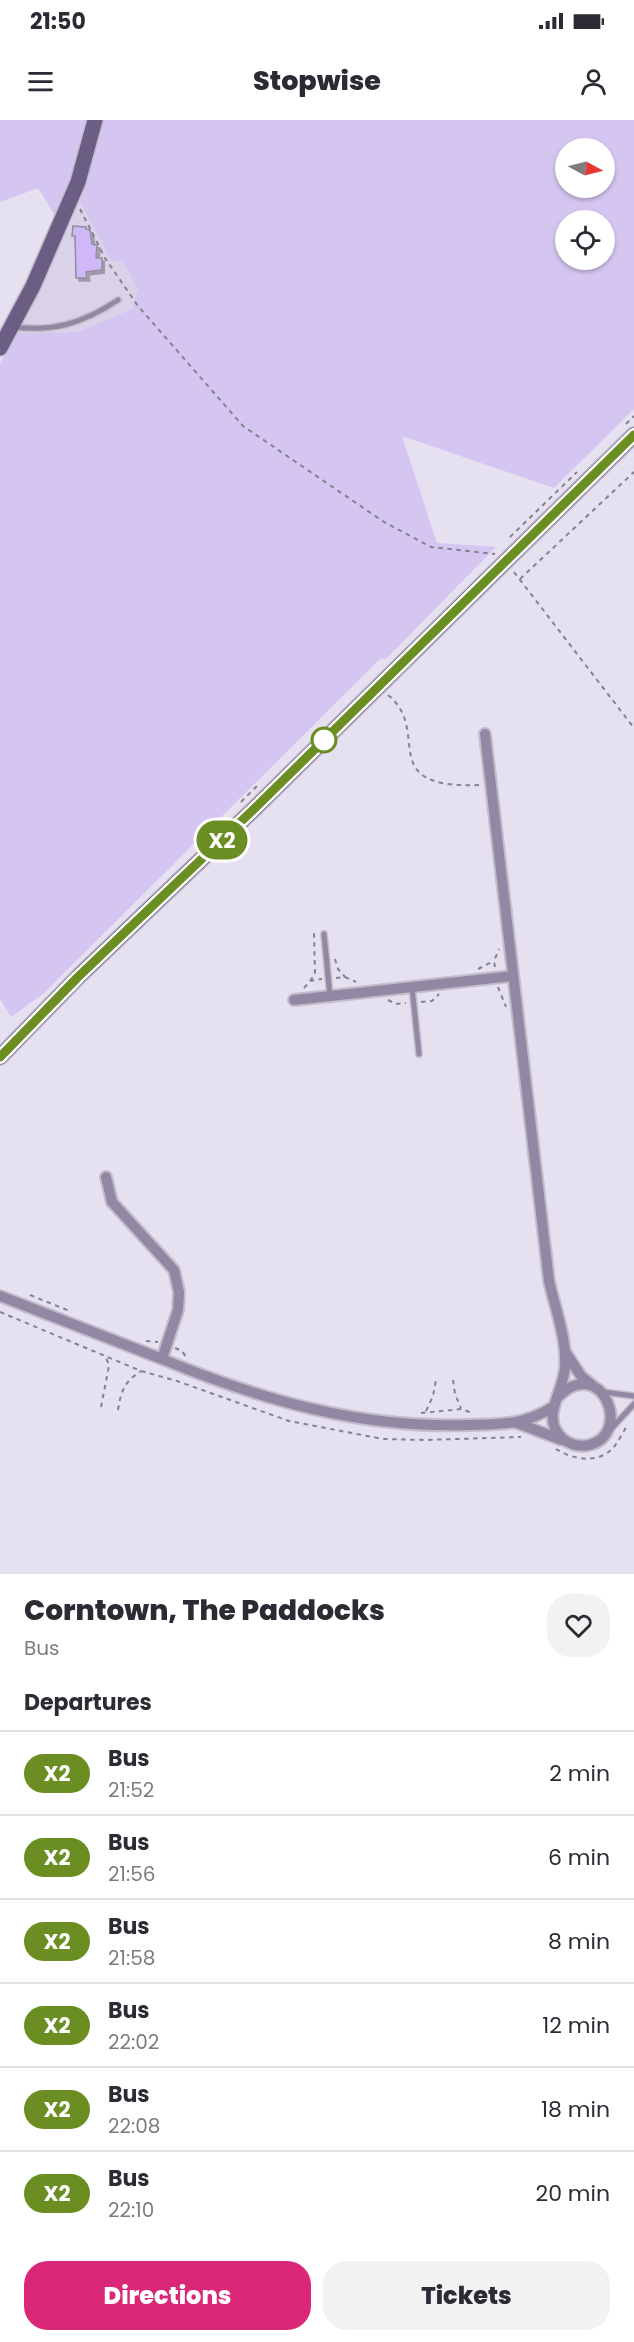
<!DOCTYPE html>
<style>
:root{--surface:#fff;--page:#f2f2f3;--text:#2b2b33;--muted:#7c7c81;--line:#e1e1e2;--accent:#db2777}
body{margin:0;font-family:Poppins,sans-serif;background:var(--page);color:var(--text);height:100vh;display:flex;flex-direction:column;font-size:22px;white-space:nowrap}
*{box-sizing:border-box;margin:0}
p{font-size:20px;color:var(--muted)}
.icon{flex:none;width:33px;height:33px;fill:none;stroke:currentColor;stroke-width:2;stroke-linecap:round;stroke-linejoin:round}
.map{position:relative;height:1454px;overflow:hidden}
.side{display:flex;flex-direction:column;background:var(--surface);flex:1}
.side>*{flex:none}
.badge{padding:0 12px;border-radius:20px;font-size:21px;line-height:39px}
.needle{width:39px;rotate:97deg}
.controls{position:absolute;left:555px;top:18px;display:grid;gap:12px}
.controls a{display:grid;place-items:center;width:60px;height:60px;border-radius:50%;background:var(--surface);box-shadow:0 2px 4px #0004;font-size:30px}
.map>.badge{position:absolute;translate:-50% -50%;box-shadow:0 0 0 3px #fff}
h2{padding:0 24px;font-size:22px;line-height:54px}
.round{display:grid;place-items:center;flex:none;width:63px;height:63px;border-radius:24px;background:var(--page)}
.headline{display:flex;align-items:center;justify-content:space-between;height:102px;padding:0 24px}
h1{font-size:28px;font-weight:800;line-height:45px}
.primary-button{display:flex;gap:12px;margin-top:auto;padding:12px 24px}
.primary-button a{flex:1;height:69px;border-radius:24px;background:var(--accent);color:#fff;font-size:24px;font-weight:800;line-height:69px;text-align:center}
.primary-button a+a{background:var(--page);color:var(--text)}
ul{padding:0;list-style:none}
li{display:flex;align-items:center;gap:18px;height:84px;padding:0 24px;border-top:2px solid var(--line)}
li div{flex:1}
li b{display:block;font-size:22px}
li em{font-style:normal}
li .badge{min-width:66px;font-weight:700;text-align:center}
.status{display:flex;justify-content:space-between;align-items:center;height:42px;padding:0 30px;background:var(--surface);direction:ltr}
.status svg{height:16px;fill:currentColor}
header{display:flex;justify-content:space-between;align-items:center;height:78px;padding:0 24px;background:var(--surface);font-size:27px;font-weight:800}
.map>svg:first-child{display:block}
.built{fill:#d9d2e8}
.green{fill:#d5c5f1;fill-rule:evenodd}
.building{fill:#cfb7f8;stroke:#928e9c;stroke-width:1.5;filter:url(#shadow)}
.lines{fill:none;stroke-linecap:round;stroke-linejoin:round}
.service-casing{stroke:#c2bdcb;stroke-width:8}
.minor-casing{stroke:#c2bdcb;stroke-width:14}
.secondary-casing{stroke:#c2bdcb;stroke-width:18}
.primary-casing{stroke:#c2bdcb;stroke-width:18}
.path{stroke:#86828d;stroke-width:2;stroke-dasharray:4.5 4.5;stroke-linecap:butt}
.service{stroke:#9288a4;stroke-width:5}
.minor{stroke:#9288a4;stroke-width:10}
.secondary{stroke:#6b5d84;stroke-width:15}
.primary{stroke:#503e6c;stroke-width:15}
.line-casing{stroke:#fff;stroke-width:14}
.line{stroke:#6b8e23;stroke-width:9}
.stop-dot{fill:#fff;stroke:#6b8e23;stroke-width:3}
</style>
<div class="status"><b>21:50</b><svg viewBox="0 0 49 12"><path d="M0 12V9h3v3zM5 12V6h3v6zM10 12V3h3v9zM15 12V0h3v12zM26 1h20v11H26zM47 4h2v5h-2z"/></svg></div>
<header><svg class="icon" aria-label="menu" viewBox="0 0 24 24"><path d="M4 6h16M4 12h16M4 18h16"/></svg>Stopwise<svg class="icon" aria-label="person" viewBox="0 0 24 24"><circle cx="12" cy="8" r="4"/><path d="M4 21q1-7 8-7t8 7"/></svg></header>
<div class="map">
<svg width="634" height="1454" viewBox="0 0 634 1454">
<defs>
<filter id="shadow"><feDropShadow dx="3" dy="3" stdDeviation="0" flood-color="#0004"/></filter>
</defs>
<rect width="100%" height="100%" fill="#e6e1f1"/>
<path class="built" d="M79,79L111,139L122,142L138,170L132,189L77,212L17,213L45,157Z"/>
<path class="green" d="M0,0H87L71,64L57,99L38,68L0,82Z
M101,0H634V289L554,368L402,316L437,423L496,427L387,538L380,539L44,873L11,897L0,879V243L17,213L77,212L132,189L138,169L122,142L111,140L79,79L90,47ZM566,28H604V68H566ZM566,100H604V140H566Z"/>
<path class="building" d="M73,106L86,107V109L90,110L92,124L97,125L96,138H102V150L86,152L87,158H76L75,116H72Z"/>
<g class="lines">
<defs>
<path id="service" d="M13,207C55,212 83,203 118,180
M324,814L330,876
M412,867L419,934
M603,1272L634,1276
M611,1309L634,1284"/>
<path id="minor" d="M485,614L549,1161C555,1188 567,1219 565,1247C564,1272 539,1298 563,1319C571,1325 580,1327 589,1325C634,1314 601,1233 558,1277
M294,880L513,856
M0,1176L162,1239L178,1190L179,1172L174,1150L112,1082L106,1057
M566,1233L581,1256L592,1265
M162,1239C261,1280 362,1309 470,1305C503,1304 524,1305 553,1287
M517,1303L562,1320"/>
<path id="secondary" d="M0,228L33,166L78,62L95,0"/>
<path id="primary" d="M0,937L78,857L254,689L634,315"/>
</defs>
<use href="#service" class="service-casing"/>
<use href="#minor" class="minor-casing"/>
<use href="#secondary" class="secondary-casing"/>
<use href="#primary" class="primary-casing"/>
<path class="path" d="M80,89L105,138L138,186L243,306L384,402L431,427L495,434
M626,304L634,296
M510,417L577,352
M514,452L634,608
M520,459L634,352
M388,575C433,611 373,669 479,665
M241,682L258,665
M335,839L338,849L345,857
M495,847L494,841L499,829
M478,849L494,841
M336,858L345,857L356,862
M310,861L315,854L314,813
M498,867L506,887
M304,868L310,861L322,859
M388,880L396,884L406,883
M421,882L432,881L439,874
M30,1175L72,1192
M0,1192L141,1251L177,1261L289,1301L383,1319L425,1320L521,1317
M146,1221L158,1222
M175,1228L182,1231L186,1237
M453,1260L455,1274L461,1288
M101,1287L109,1246L106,1237
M118,1290C121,1271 124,1262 141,1251
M426,1291L433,1276L436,1260
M421,1293L462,1289L474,1294
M556,1329C572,1339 597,1345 613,1328C619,1321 623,1312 628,1304"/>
<use href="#service" class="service"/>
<use href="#minor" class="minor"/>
<use href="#secondary" class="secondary"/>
<use href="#primary" class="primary"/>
</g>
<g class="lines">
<defs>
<path id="line" d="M0,937L78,857L254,689L634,315"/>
</defs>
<use href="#line" class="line-casing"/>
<use href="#line" class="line"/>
</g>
<circle class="stop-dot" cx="324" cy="620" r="12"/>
</svg>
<div class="controls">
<a><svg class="needle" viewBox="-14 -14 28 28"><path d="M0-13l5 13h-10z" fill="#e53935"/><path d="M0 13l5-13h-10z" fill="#7c7c81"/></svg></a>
<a><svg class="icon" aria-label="locate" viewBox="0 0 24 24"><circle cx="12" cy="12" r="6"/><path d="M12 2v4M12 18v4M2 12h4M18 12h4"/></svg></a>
</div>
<b class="badge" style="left:222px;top:720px;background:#6b8e23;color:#fff">X2</b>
</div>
<section class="side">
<div class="headline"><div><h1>Corntown, The Paddocks</h1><p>Bus</p></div><a class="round"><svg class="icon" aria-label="heart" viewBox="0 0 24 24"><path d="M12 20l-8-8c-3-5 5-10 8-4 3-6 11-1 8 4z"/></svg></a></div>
<h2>Departures</h2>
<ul>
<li><span class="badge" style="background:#6b8e23;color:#fff">X2</span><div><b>Bus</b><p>21:52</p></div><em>2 min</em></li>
<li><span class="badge" style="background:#6b8e23;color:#fff">X2</span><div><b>Bus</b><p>21:56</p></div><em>6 min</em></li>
<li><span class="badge" style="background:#6b8e23;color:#fff">X2</span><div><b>Bus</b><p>21:58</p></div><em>8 min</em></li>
<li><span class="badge" style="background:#6b8e23;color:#fff">X2</span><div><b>Bus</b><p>22:02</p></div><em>12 min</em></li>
<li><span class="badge" style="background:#6b8e23;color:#fff">X2</span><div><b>Bus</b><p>22:08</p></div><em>18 min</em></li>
<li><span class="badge" style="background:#6b8e23;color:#fff">X2</span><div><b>Bus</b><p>22:10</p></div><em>20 min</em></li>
</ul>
<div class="primary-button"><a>Directions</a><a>Tickets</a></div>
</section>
